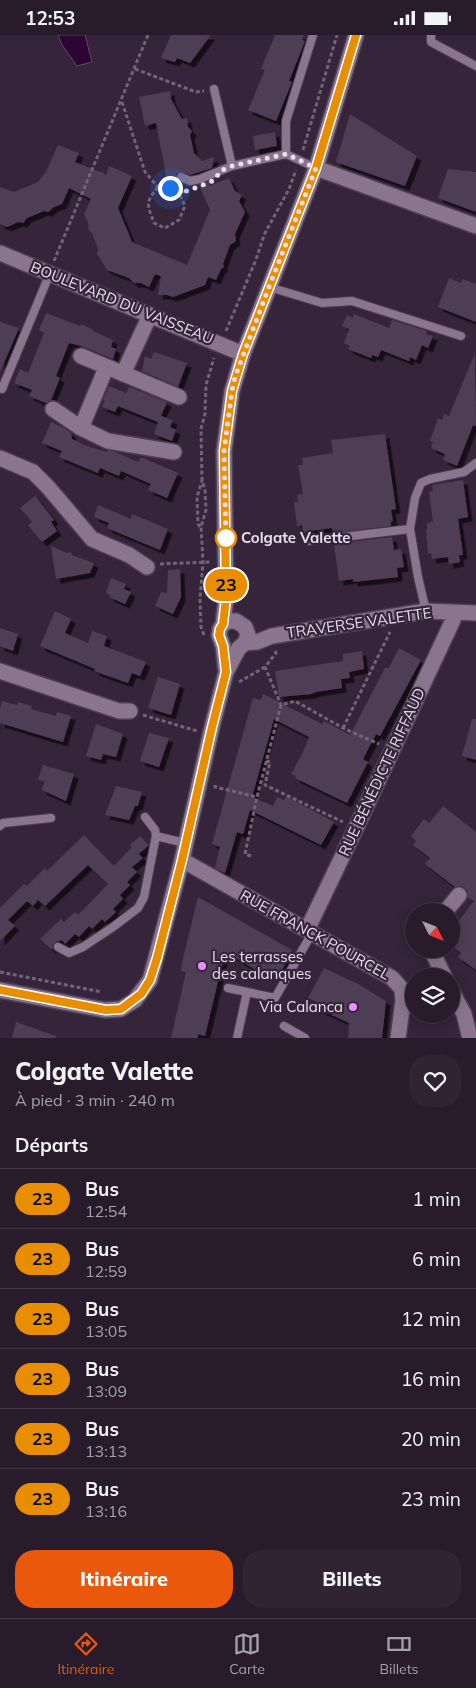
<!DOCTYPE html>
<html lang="fr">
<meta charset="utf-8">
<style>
:root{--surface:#281b2c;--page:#302434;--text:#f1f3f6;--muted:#a5a1a9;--line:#443948;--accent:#ea580c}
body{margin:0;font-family:Mulish,sans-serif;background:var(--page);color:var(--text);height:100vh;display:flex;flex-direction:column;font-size:19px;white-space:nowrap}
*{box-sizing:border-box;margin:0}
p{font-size:16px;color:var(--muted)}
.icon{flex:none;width:28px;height:28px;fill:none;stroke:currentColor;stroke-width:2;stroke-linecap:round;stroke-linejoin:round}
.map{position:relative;height:1003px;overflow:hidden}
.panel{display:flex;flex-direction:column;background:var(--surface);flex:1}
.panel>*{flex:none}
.badge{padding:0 10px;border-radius:16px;font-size:18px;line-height:32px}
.needle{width:32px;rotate:132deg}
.controls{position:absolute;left:405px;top:868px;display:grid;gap:10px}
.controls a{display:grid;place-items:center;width:55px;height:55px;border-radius:50%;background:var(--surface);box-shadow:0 2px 12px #0003,0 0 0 1px var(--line);font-size:25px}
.you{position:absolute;width:25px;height:25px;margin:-12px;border:4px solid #fff;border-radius:50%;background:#1a73e8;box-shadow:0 0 0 8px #1a73e833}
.map>.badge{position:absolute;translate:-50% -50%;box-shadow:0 0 0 2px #fff}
h2{padding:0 15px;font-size:19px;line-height:45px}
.round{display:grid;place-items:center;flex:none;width:52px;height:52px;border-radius:20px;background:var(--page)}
.summary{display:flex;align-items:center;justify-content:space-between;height:85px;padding:0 15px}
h1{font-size:24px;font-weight:800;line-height:38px}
.primary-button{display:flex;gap:10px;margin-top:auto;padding:10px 15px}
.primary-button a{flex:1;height:58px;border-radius:20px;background:var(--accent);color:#fff;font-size:20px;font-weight:800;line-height:58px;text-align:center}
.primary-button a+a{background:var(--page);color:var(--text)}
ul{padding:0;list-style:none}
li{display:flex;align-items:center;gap:15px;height:60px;padding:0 15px;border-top:1px solid var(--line)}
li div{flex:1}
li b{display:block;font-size:19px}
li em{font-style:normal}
li .badge{min-width:55px;font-weight:700;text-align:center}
.status{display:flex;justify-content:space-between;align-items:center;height:35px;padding:0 25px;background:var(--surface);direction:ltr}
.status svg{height:14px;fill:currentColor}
.menu{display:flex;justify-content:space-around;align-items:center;height:70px;border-top:1px solid var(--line);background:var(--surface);font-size:14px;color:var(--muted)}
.menu a{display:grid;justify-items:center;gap:2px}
.menu .on{color:var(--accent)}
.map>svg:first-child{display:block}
.water{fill:#2c0534;stroke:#65466b}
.building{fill:#503d54;filter:url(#shadow)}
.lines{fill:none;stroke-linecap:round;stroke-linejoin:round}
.lane-casing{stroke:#4e3f52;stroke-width:10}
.street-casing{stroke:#4e3f52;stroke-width:18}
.secondary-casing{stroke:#4e3f52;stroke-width:18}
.path{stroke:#726376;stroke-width:3;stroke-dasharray:4 2.5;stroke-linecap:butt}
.lane{stroke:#8a758e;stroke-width:8}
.street{stroke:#8a758e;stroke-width:15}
.secondary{stroke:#8a758e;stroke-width:15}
.line-casing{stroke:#fff;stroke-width:11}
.line{stroke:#e98e00;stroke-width:8}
.walk{stroke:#e9deec;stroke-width:5;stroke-dasharray:0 9}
.stop-dot{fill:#fff;stroke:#e98e00;stroke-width:2.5}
.poi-dot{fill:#ea8dfd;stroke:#36243a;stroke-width:2}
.labels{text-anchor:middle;stroke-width:4.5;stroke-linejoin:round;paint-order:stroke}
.street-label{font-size:15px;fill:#e9deec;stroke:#36243a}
.stop-label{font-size:15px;font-weight:bold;fill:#e9deec;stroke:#36243a;text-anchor:start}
.poi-label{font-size:15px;fill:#e9deec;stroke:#36243a;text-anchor:start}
</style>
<div class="status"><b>12:53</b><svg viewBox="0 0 49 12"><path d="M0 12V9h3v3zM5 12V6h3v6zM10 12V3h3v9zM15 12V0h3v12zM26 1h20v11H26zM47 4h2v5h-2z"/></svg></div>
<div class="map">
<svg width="476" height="1003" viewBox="0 0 476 1003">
<defs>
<filter id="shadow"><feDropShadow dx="4.5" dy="4.5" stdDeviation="0" flood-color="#0009"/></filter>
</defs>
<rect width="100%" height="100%" fill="#36243a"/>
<path class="water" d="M58,0H85L92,27L77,31L62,10Z"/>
<path class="building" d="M171,0H211L190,28L177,23L175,27L161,23Z
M275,0H304L302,5L305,6L289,46L292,47L276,86L248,75L265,35L261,34Z
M170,56L171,64L182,84L187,83L188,92L192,96L190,100L194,118L202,126L214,122L212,133L190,140L180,137L176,139V143L167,145L156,88L145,91L139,62Z
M350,79L417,121L405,151L336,127Z
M275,97L277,111L255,115L253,101Z
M58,110L79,118L75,127L100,137V136L106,140L109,131L132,141L118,173L132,207L187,230L210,175L199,150L210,146L209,151L229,143L235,156L242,160L239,166L245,177L235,199L236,206L230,210L223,229L224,232L221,234L216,245L208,242L205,250L173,262L167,260H158L161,241L155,239L149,252L141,248H134L129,243L107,235L97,219L98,214L92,198L88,194L89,190L84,179L91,164L69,153L62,169L54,172L48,177L44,176L27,183L23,188L18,187L7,192L0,189V152L14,157L38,147L46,137Z
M448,134L476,137V177L438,163Z
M449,243L461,248L463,244L476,249V287L438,272Z
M46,278L80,291L81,289L94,295L93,296L113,305L111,312L116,314L113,324L81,311L69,308L56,341L60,343L51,365L46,368L29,361L32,355L14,348L20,334L28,338L44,298L39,295Z
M354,279L389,293L392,285L427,296L426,299L433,301L428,313L422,310L416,325L410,322L409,326L381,315L378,322L372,320L371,323L348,314L350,311L344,308L349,294L342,291L347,280L353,283Z
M0,287L19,293L0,337Z
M154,317L187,328L178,352L142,336L145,321L151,324Z
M475,318L476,391L473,390L457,431L443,425L445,419L431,413L433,407L430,406L438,383L442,385L444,379L449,381Z
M109,351L126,358L129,352L167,367L161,381L173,385L170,392L176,395L172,406L154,399L158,387L118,371L115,377L102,372L105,365H103Z
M51,387L64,393L71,398L72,404L87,411L107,417L108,415L113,416L138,427L141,422L178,438L167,463L148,455L151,449L121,436L119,441L100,433L98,438L59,422L62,416L42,408Z
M385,399L396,474L391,475L393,486L391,487V491L333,498L332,493L303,497L302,490L297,491L294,467H298L297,460L303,459L298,430H303L302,423L333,418L331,405Z
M463,445L468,482L458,484L463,520H459L460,527L449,529L448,522L432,524L431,518L428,519L426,495L427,494V488L433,487L429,457L433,456L432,450Z
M35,461L54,485L51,487L57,496L42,507L28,490L32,487L20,473Z
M98,470L131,484L132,479L168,494L160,515L107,493L109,488L94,482Z
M392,502L394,515L401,514L404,532L397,533L398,542L353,547V544L339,546L334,509Z
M51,511L67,518L71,517L72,520L94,528L90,538L56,544Z
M180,534L181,562L173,579L155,571L161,557L167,558L168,535Z
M111,543L126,549L124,554L131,557L125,569L109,562L110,560L106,558Z
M55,576L71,584L65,598L88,608L92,596L107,601L104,611L146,627L140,641L132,638L128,648L94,636L95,634L40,611Z
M0,593L18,599L13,616L0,611Z
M399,613L421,625L380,701L376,699L363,724L368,727L347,768L295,743L296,741L291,739L303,717L309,702L274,684L252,762L273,771L277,762L284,765L286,761L334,787L321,810L250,775L243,799L237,797L225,838L215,833L220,812L212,809L253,663L261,665L263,659L322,689L324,686L350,700L385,633H389Z
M362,616L364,634L349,637L350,643L341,644L342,653L316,657L311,659L279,662L275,636L343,626V619Z
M158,642L180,649L171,680L148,673Z
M2,666L17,670L18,667L32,671L31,674L56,681L57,677L71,681L63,707L0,688V674Z
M472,684H476V725L462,721Z
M96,689L123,699L116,722L103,719L101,725L86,721Z
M149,698L169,703L159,732L140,726Z
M43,730L74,739L66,766L42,755L44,746L38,745Z
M116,751L142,757L138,771H135L129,785L105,780Z
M443,771L476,797V935L458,922L461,918L451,910V896L474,866L468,862V856L464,852L460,851L455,852L425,829L430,823L413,810L416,806L411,801L424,784L429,788Z
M84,800L114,831L132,812L143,823L132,832L137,837L127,847L130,850L120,860L123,864L113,874L116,877L105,887L102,884L92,894L89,891L79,902L75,899L65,909L62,905L56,907L53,910L52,915L40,904L61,884L64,887L75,877L78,880L108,849L88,830L45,871L38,865L33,871L27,866L8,885L15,891L0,906V873L24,849L27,851L45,833L47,836Z
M140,801L149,810L139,819L130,810Z
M198,862L292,915L278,943L260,934L258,936L225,917L205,1001L198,999V1003H171L186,937L181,936L182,928Z
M324,933L358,949L386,966L382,1003H348L349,988L321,975L323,970L308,963Z
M16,987L56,1001V1003H12Z"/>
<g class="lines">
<defs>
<path id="lane" d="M431,0V7L476,31
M214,54L232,131
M286,119V86L313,0
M181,142L190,146L200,144L232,131L286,119L316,133
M269,252L322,268L352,266L461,301
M2,354L50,238
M309,506L410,494
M426,576L418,542L410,494L415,463L421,448L430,444L464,437L476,428
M145,782L155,795L156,801
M0,791L3,788L51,783
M58,912L69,918L83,912L113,892L138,873L144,862L156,801L185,808
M228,953L275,963L312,898
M284,991L305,1003
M237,1003L247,957"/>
<path id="street" d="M316,133L476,191
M0,218L243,319
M81,321L179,362
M123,339L150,280
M53,374L81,393L108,406L174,417
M81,393L106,333
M0,423L33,437L48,452L92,504L129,520L147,532
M245,608L257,607L272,601L426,576L476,578
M0,636L119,676H130
M182,825L392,943L402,954L403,966L398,1003
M446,876L459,860
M307,895L356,793L453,585L454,578
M431,914L444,941
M451,955L464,979L470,1003"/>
<path id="secondary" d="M226,637L223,611L219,600L220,594L223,589L226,563L224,416L232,356L243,319L316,133L356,0
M0,955L105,975L121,974L135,965L150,945L182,825L212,692L226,637L239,613L245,608L248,600L245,592L236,586H229L223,589"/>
</defs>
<use href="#lane" class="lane-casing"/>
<use href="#street" class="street-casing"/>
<use href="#secondary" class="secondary-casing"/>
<path class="path" d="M135,34L196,57L204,56
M122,67L145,137L158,152L170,153L179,158L186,156
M303,115L337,0
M158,152C145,168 147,169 154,188L165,193L179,185L185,171L179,158
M54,226L148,0
M226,296L255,227L265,198L289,154L296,135
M200,492L198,489L197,462L202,446
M160,529L211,527
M204,600L201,592L200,564L203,527L201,492L206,475L205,454L202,446L201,394L205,379L206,350L214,323
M275,616L276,618L265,632L281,670
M239,647L265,632
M143,680L197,696
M343,693L390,597
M266,726L270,727L265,750L343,787
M215,750V752L257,762
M251,821L245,819L257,762L281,670L295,666L343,693L379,709
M0,937L102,957"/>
<use href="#lane" class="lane"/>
<use href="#street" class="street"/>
<use href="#secondary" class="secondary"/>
</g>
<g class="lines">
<defs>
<path id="line" d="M0,955L106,975L121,974L141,959L150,945L157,923L182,825L212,692L226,637L223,611L219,600L220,594L223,589L226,563L224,416L232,356L243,319L316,133L356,0"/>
</defs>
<use href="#line" class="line-casing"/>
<use href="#line" class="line"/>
<path class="walk" d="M170,153L179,158L190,155L215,145L220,136L232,131L286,119L316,133L269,252L235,342L232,356L224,416L226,508V503"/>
</g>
<circle class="stop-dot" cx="226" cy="503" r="10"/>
<g class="poi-dot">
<circle cx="202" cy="931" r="5"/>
<circle cx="353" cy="972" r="5"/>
</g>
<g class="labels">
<g class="street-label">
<text transform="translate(122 268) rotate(22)" y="5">BOULEVARD DU VAISSEAU</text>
<text transform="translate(359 588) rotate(-8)" y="5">TRAVERSE VALETTE</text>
<text transform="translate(382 737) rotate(-65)" y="5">RUE BÉNÉDICTE RIFFAUD</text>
<text transform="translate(315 900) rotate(29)" y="5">RUE FRANCK POURCEL</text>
</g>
<g class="stop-label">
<text x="241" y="508">Colgate Valette</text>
</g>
<g class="poi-label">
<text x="212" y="927">Les terrasses<tspan x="212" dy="17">des calanques</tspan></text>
<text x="343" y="977" text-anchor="end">Via Calanca</text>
</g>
</g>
</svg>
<div class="controls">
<a><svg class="needle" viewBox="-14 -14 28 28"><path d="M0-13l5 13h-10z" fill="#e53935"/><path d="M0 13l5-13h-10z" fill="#a5a1a9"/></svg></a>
<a><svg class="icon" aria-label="layers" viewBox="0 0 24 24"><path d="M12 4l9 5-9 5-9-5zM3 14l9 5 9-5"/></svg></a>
</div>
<div class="you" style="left:170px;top:153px"></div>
<b class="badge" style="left:226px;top:550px;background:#e98e00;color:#111">23</b>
</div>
<section class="panel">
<div class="summary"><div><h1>Colgate Valette</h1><p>À pied · 3 min · 240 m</p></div><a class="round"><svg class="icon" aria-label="heart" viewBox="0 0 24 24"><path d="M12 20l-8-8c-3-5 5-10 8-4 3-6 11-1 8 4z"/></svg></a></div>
<h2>Départs</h2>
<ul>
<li><span class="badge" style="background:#e98e00;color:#111">23</span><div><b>Bus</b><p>12:54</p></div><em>1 min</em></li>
<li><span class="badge" style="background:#e98e00;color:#111">23</span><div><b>Bus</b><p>12:59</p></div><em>6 min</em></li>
<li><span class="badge" style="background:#e98e00;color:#111">23</span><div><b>Bus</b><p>13:05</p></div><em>12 min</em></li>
<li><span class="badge" style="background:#e98e00;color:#111">23</span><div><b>Bus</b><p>13:09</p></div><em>16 min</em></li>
<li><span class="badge" style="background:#e98e00;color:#111">23</span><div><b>Bus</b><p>13:13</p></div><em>20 min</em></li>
<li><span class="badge" style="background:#e98e00;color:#111">23</span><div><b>Bus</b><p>13:16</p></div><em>23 min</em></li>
</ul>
<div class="primary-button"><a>Itinéraire</a><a>Billets</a></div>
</section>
<nav class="menu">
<a class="on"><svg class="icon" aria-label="directions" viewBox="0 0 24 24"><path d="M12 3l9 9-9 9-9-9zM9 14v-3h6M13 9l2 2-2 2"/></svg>Itinéraire</a>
<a><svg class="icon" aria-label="map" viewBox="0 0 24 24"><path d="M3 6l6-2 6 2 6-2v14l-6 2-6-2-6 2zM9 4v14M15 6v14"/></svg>Carte</a>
<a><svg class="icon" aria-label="tickets" viewBox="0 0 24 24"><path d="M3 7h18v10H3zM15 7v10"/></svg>Billets</a>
</nav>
